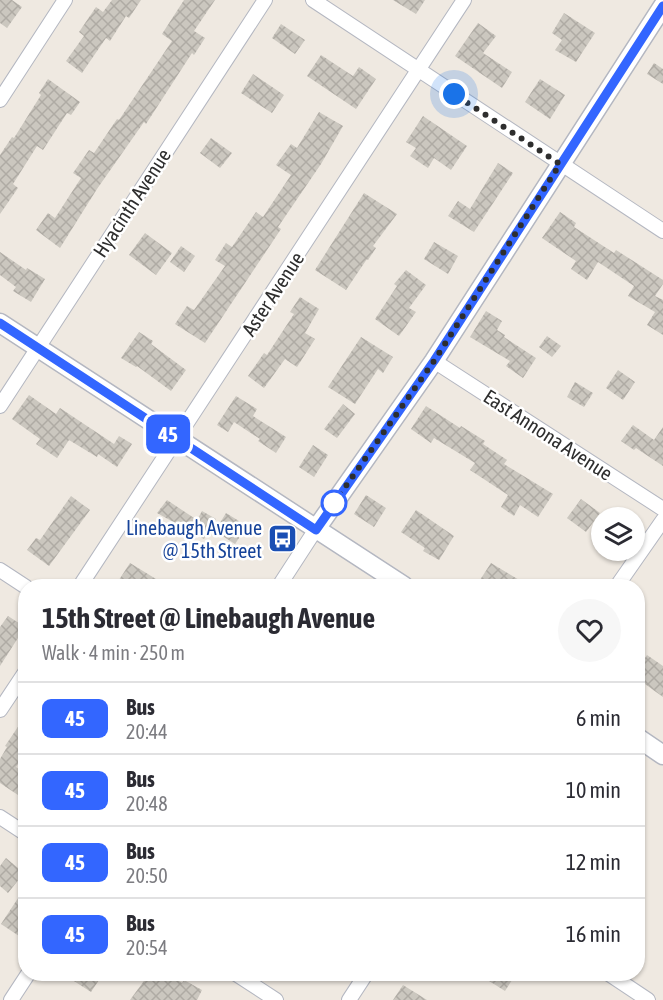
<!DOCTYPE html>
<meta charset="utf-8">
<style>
:root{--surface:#fff;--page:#f7f7f7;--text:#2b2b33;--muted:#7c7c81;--line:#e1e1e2}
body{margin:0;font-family:"Asap Condensed",sans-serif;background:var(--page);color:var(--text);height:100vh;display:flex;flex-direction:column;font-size:22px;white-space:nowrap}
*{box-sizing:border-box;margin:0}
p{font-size:20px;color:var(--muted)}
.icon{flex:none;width:33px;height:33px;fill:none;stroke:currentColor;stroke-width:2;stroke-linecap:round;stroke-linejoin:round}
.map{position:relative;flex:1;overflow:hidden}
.details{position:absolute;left:18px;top:579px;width:627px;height:402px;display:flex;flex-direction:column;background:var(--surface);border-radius:24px;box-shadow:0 2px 4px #0004}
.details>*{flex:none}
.badge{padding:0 12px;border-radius:9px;font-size:21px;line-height:39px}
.controls{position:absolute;left:591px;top:507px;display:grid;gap:12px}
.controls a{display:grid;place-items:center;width:54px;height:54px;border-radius:50%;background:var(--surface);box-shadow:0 2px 4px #0004;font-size:30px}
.you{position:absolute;width:30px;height:30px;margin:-15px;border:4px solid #fff;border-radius:50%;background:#1a73e8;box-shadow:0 0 0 9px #1a73e833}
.map>.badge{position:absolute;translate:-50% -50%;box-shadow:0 0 0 3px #fff}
.round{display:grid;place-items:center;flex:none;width:63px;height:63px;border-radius:32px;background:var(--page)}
.headline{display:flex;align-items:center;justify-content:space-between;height:102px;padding:0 24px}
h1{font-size:28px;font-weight:700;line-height:45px}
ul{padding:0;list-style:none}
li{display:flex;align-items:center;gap:18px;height:72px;padding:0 24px;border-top:2px solid var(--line)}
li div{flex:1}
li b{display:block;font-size:22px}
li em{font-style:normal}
li .badge{min-width:66px;font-weight:700;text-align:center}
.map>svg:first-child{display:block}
.building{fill:url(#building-cross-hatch)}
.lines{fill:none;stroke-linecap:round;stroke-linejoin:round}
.minor-casing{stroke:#b4b7c1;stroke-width:16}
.tertiary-casing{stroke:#b4b7c1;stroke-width:21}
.minor{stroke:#fff;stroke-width:14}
.tertiary{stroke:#fff;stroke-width:18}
.line-casing{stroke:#fff;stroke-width:14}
.line{stroke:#36f;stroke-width:9}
.walk{stroke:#2e2e2e;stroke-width:6;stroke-dasharray:0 10.8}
.stop-dot{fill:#fff;stroke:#36f;stroke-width:3}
.labels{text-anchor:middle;stroke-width:5;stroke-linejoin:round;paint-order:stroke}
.street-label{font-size:20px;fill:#2e2e2e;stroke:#fff}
.transit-label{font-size:20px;fill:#164399;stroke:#fff;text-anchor:end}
</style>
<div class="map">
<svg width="663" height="1000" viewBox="0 0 663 1000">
<defs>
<pattern id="building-cross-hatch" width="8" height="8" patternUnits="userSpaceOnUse" patternTransform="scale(1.5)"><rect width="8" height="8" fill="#cbc7bf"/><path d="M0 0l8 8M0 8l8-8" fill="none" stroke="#afaba4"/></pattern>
</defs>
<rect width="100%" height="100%" fill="#efe9e1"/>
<path class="building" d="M0,0H12L22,7L7,28L0,23Z
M112,0H141L129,18L126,16L110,41L106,38L82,73L66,61L84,36L79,32L96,7L103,12Z
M184,0H215L194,31L205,38L194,55L192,53L146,124L144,122L97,189L60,248L36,230L48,213L55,218L81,178L73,173L89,150L94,153L117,119L119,120L172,41L162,34Z
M393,0H425L416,14Z
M564,13L595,33L576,62L555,50L562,40L552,33Z
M478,23L496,36L483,53L512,72L502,88L455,56Z
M281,24L305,40L295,54L272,38Z
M321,55L353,76L359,67L376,79L356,109L307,76Z
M654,63L663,69V84L647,74Z
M253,74L284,95L272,113L241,93Z
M48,79L80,102L71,115L67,113L43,150L37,146L13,184L18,188L0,214V155L12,137L14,138L41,95L39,93Z
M540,79L565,95L550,119L525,102Z
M319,112L343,126L321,164L278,227L281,229L205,343L175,324L187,306L194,310L225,266L215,260L226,243L232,247L256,212L263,217L291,175L276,165L291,144L297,148Z
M423,116L467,146L451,170L434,158L428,168L410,156L416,148L406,142Z
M211,138L232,153L220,168L200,153Z
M498,163L513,173L474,232L448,216L458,201L470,209Z
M364,193L397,214L373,246L376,248L368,260L367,259L346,290L315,270Z
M560,212L576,223L574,227L614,253L616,250L663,280V284L655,296L663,300V335L647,325L655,312L628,296L634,286L598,262L587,280L571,269L576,261L542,238Z
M145,233L172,253L156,275L129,255Z
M434,242L458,256L448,274L424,259Z
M181,246L195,256L184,272L170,262Z
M0,252L26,270L27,268L45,279L31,302L13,291L16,287L0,275Z
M406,270L426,285L409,308L416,312L399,336L375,319L397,286L394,284Z
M300,297L319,309L305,333L315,339L297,367L285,359L264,388L248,376L264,353L267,355L294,314L290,312Z
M486,311L502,321L497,330L505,335L504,337L536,358L523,378L506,366L510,361L470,337Z
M139,332L153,341L151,344L186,370L171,391L137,366L136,367L121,358Z
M547,336L561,346L552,357L539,347Z
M361,337L393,357L383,373L378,369L355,404L328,387Z
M618,370L635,382L623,400L606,388Z
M575,382L593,393L584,407L567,397Z
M29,395L56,414L60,408L114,444L119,436L132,444L117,467L98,454L97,457L69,440L57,458L36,444L40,439L12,419Z
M236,396L257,409L253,416L286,437L276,453L258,441L260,439L234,422L228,432L217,425Z
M343,404L355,414L337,438L324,429Z
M426,406L460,428L461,426L485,441L483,444L507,460L504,464L553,494L538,517L520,505L514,516L501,507L508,495L470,470L475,463L434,438L431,443L411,429Z
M633,425L654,440L663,427V466L636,448L634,450L621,441Z
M313,445L328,455L314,477L299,467Z
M366,495L386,508L374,527L354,514Z
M71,496L90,510L49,566L27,550L36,538L40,540Z
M581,499L600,513L586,532L567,518Z
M167,500L197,520L202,511L216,519L204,539L157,513Z
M416,510L454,536L439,560L423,551L425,548L401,532Z
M226,513L247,526L235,544L215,531Z
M130,563L156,579L151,586H115Z
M491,563L529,586H476Z
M8,616L25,627L0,666V627Z
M647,655L663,666V697L638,679V669Z
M26,715V753L16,767L26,774V783L18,795L0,783V759L7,747L5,746Z
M6,858L24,873L8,893L0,886V866Z
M26,886V925L19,936L1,924Z
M63,974H103L91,992Z
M149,974H169L182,983L184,980L202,990L197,1000H130Z
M478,974H516L505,991Z
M403,985L427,1000H393Z"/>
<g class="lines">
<defs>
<path id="minor" d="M313,0L663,231
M0,100L65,0
M434,361L663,509
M0,406L265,0
M0,570L26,587
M80,586L464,0
M279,586L316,529
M617,586L663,520
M0,710L26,671
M0,817L26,834
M236,974L276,1000
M609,974L648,1000
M11,1000L28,974
M349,1000L366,974"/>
<path id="tertiary" d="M0,323L404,586
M316,529L434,361L663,6
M638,738L663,755"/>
</defs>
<use href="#minor" class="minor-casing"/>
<use href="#tertiary" class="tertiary-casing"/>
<use href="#minor" class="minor"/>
<use href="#tertiary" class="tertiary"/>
</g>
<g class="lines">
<defs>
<path id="line" d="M0,323L316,530L434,361L663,6"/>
</defs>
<use href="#line" class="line-casing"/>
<use href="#line" class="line"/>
<path class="walk" d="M334,503L434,361L560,164L454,94"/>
</g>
<defs>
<symbol id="bus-square" viewBox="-11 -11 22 22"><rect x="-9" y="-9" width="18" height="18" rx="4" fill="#1a4fb4" stroke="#fff"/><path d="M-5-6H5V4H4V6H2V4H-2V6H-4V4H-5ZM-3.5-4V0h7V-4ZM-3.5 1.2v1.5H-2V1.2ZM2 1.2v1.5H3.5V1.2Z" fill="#fff"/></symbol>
</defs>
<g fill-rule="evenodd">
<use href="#bus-square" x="266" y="522" width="33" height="33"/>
</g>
<circle class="stop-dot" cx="334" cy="503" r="12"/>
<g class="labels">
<g class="street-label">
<text transform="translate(132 203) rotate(-57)" y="7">Hyacinth Avenue</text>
<text transform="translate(273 294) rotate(-57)" y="7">Aster Avenue</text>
<text transform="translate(548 435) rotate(33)" y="7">East Annona Avenue</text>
</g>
<g class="transit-label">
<text x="262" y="535">Linebaugh Avenue<tspan x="262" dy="23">@ 15th Street</tspan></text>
</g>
</g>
</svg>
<div class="controls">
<a><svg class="icon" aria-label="layers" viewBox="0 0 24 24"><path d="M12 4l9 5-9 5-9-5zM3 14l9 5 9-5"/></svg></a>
</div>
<div class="you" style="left:454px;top:94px"></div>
<b class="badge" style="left:168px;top:434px;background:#36f;color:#fff">45</b>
<section class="details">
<div class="headline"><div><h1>15th Street @ Linebaugh Avenue</h1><p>Walk · 4 min · 250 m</p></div><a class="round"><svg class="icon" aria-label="heart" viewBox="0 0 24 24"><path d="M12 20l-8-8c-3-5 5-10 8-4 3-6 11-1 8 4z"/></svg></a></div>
<ul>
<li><span class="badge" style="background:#36f;color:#fff">45</span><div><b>Bus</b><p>20:44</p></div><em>6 min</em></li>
<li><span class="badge" style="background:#36f;color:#fff">45</span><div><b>Bus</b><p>20:48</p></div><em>10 min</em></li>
<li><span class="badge" style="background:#36f;color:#fff">45</span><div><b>Bus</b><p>20:50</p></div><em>12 min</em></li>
<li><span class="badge" style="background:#36f;color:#fff">45</span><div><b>Bus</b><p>20:54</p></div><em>16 min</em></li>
</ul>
</section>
</div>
